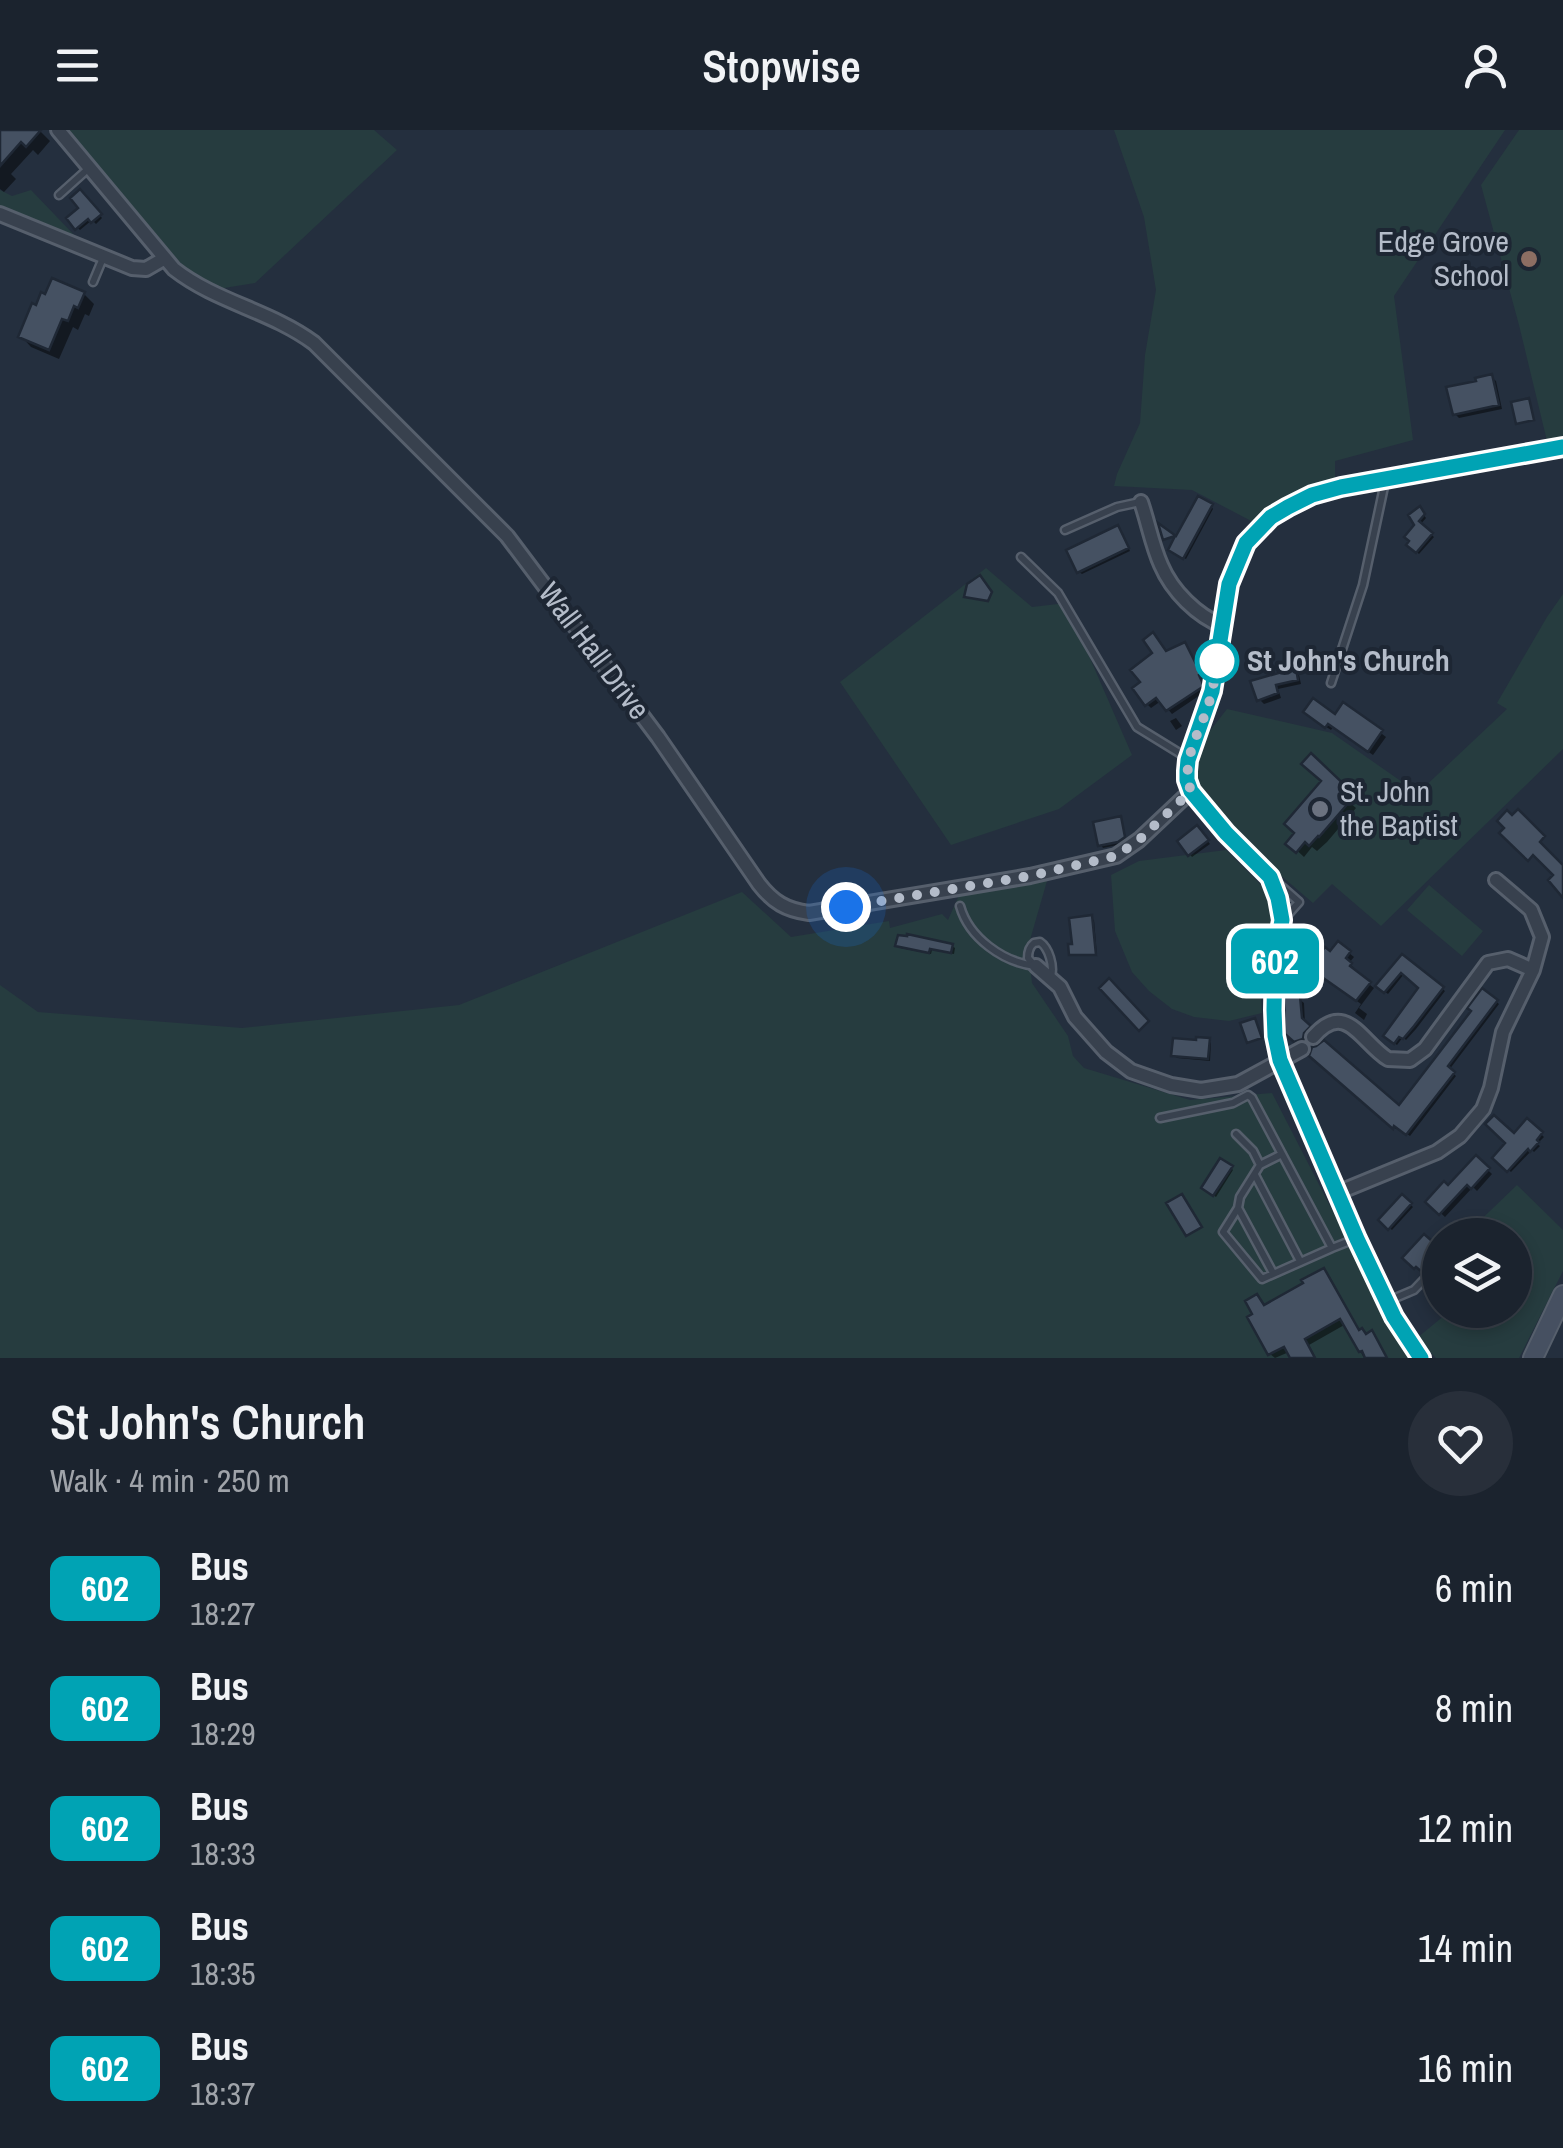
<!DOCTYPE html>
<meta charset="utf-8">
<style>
:root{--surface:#1b232e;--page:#282f3a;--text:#f1f3f6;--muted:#a0a4aa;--line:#39404a}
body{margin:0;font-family:"Archivo Narrow",sans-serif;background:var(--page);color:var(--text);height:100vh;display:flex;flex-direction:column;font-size:38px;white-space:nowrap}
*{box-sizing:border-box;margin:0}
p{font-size:32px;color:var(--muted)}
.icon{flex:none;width:55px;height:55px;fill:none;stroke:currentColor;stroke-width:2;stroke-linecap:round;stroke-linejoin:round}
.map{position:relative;height:1228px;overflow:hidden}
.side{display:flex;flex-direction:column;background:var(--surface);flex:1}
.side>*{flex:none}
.badge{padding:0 20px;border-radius:15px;font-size:35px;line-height:65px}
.buttons{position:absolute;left:1422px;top:1088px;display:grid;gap:20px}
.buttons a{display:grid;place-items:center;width:110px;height:110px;border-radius:50%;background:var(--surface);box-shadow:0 5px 15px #0003,0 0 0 2px var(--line);font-size:50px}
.you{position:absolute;width:50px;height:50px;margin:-25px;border:8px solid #fff;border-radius:50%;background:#1a73e8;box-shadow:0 0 0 15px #1a73e833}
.map>.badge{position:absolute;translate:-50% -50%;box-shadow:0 0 0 5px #fff}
.round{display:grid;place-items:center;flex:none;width:105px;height:105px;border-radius:52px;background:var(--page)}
.headline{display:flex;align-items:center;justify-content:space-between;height:170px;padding:0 50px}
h1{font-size:48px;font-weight:600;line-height:75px}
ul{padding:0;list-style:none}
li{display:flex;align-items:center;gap:30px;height:120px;padding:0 50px}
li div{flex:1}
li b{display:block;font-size:38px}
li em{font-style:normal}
li .badge{min-width:110px;font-weight:700;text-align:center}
header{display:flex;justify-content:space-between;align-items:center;height:130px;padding:0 50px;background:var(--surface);font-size:45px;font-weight:600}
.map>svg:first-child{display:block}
.green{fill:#263c3f}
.shadow{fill:#0007}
.building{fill:#455162;stroke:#1f2835;stroke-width:2.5}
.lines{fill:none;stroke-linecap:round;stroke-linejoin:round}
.service-casing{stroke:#565f6c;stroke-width:11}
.minor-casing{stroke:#565f6c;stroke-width:18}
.secondary-casing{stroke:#565f6c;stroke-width:22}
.service{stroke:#38414e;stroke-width:6}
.minor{stroke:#38414e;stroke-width:12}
.secondary{stroke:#465061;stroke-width:18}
.line-casing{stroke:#fff;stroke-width:22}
.line{stroke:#00a3b4;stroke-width:15}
.walk{stroke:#b4bcc9;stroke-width:10;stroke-dasharray:0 18}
.education-dot{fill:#8d6e63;stroke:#1d2633;stroke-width:4}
.stop-dot{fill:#fff;stroke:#00a3b4;stroke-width:5}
.worship-dot{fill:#6b7280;stroke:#1d2633;stroke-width:4}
.labels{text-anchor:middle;stroke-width:8;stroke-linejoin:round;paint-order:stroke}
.poi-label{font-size:30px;fill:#b4bcc9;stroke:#1d2633;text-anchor:end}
.street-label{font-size:30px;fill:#b4bcc9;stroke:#1d2633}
.stop-label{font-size:30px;font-weight:bold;fill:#b4bcc9;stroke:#1d2633;text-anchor:start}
</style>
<header><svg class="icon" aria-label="menu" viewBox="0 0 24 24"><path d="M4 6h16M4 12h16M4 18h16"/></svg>Stopwise<svg class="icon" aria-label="person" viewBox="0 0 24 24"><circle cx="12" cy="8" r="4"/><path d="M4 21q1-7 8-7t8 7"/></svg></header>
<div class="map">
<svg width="1563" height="1228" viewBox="0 0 1563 1228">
<rect width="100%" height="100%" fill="#242f3e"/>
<path class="green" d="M67,0H374L397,20L255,153L218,159L187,139L162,115Z
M1114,0H1505L1394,166L1413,310L1335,331V353L1257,394L1192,360L1114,356L1117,344L1140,293L1145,225L1156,160L1144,87Z
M1519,0H1563V307L1547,311L1519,195L1481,55Z
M0,60L12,66L31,60L78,109L0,78Z
M986,438L1032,477L1066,473L1132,625L1059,679L951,715L840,552Z
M1563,464V619L1381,796L1332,754L1313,773L1230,702L1194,658L1192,642L1199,615L1227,579L1332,603L1418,663L1507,579L1497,573L1547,487Z
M1226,720L1261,755L1271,772L1272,787L1259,840L1262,883L1229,891L1194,887L1172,879L1149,861L1132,842L1115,801L1111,745L1139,731Z
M1047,751L1028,817L1032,853L1068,906L1073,926L1084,938L1190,970L1272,963L1408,1228H0V855L38,882L242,898L459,875L742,762L791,807L889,791L890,798L942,784L948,790L961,761Z
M1429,755L1483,801L1462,826L1407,780Z
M1517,1055L1563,1100V1141L1519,1228H1436L1417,1208L1451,1180H1515V1105H1465Z"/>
<path class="shadow" d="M0,0H39L50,11L38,25L33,20L11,44L16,49L4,62L0,59Z
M80,62L102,88L96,94L92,90L80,100L69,89L81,78Z
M84,164L94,174L89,186L85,184L78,200L73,197L59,229L31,217L21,206Z
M1491,247L1496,251L1502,279L1459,288L1455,284Z
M1211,376L1213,379L1186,429L1173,422Z
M1420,380L1426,388L1420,395L1434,407L1419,424L1409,415L1418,395Z
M1120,400L1130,421L1082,444L1079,442Z
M1185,515L1203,548L1201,550L1206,561L1172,584L1161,571L1151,578L1147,574Z
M1295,541L1299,545L1301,554L1278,559L1281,568L1264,574L1260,570L1254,553Z
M1344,575L1386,607L1373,625L1333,597L1331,600L1311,587H1336Z
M1176,588L1182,596L1176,600L1170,591Z
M1311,626L1354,667L1349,672L1356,678L1327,712L1317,721L1312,717L1304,727L1289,713L1324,651Z
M1120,689L1127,710L1122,714L1103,718L1101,715Z
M1197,698L1210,714L1192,727L1180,712Z
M1091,788L1094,790L1097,826H1074L1071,823Z
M898,815L952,816L955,818L954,824L932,820L931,824L900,818Z
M1349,823L1354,827L1349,833L1355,839L1353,842L1374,858L1359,878L1367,884L1364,890L1355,883L1361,874L1317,842Z
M1402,827L1445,861L1416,899L1406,910L1403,907L1397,915L1386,906L1421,858L1404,844L1388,864L1378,856Z
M1483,861L1499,874L1449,940L1456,946L1410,1006L1398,997L1396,999L1312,925L1400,978L1474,881Z
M1299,869L1304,873L1305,894L1313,901L1307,908V913L1301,915L1287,903Z
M1209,910L1211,913L1210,931L1177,928L1174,925Z
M1528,992L1544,1007L1537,1014L1540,1016L1534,1022L1532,1020L1511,1042L1495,1028Z
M1476,1029L1492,1044L1477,1061L1473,1057L1445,1087L1429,1072L1449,1059Z
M1231,1038L1233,1040L1216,1067L1206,1060Z
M1402,1067L1413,1077L1392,1100L1381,1090Z
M1440,1121V1127L1426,1142L1420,1137L1418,1139L1406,1128Z
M1324,1141L1330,1147L1360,1202L1377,1209L1387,1228H1364L1346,1194L1309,1215L1316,1228H1293L1289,1222L1275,1228L1270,1224L1256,1185L1257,1167L1265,1177Z"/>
<path class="building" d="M0,0H41L26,17L21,12L0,36Z
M80,59L102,84L91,93L88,89L75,100L66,88L78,78L70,68Z
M52,148L85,162L78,178L74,176L68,191L62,189L49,220L18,207L32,173L36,175L41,162L45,164Z
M1492,244L1499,275L1453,285L1446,257L1476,251L1475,248Z
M1529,268L1534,290L1516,294L1511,272Z
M1198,366L1213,374L1183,429L1168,420L1175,406L1163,410L1158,393L1176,406Z
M1420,376L1425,384L1419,391L1433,403L1416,423L1406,415L1409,411L1404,407L1414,395L1408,385Z
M1118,395L1129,418L1077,443L1066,420Z
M980,445L992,462L988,471L964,467L967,454Z
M1153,502L1166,521L1185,512L1201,544L1199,545L1204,556L1166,581L1156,568L1145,576L1132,558L1140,552L1130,540L1152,523L1143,510Z
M1296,538L1298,550L1276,555L1278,563L1257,571L1250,551Z
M1313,568L1335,584L1343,572L1383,600L1368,622L1328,594L1325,598L1303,582Z
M1311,623L1349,659L1344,665L1351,670L1319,707L1318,706L1309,716L1305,712L1296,723L1285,714L1294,703L1284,694L1321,651L1301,634Z
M1518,679L1545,706L1540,712L1563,735V768L1548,750L1553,745L1533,725L1528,731L1499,703L1504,698L1497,691L1507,680L1512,685Z
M1121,686L1125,707L1118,712L1098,716L1093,692Z
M1197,695L1209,710L1188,726L1177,711Z
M1092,785L1096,825H1069L1068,814H1072L1069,788Z
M907,804L953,814L951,823L930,819L929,823L895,816L898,805L907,806Z
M1338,811L1351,821L1346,828L1352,833L1350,836L1371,852L1356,871L1309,838L1325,817L1330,821Z
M1402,824L1444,857L1414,896L1403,909L1399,907L1394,914L1383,906L1418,858L1401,843L1384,863L1375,856Z
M1109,848L1149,891L1139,901L1099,858Z
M1482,858L1498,870L1448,936L1455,942L1406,1005L1394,996L1393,999L1309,926L1312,917L1316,916L1324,910L1399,975L1471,881L1467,878Z
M1300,866L1302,888L1311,896L1304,903L1303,909L1294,912L1285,904L1284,867Z
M1255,888L1262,908L1247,913L1240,893Z
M1196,907L1210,908L1208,929L1171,926L1173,908L1196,910Z
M1494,985L1514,1003L1527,988L1543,1002L1537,1010L1539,1012L1530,1022L1528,1019L1507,1042L1492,1028L1505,1013L1485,994Z
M1476,1025L1490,1038L1471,1059L1467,1055L1439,1085L1425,1072L1444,1051L1448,1055Z
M1220,1028L1233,1036L1213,1066L1201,1058Z
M1182,1064L1202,1097L1186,1106L1166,1073Z
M1402,1064L1412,1073L1388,1100L1378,1090Z
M1424,1104L1440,1118V1122L1422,1142L1416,1137L1414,1139L1402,1128Z
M1324,1138L1359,1200L1362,1198L1366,1204L1372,1200L1387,1228H1365L1362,1221L1359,1222L1340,1189L1305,1209L1315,1228H1290L1284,1217L1268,1225L1247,1187L1252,1184L1245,1171L1257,1164L1264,1175L1303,1153L1301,1150Z"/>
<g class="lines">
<defs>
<path id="service" d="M59,65L89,38
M93,152L103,128
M1065,400L1117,377L1140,372
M1021,427L1058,463L1137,597L1189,629
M1331,553L1363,455L1385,352
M1274,750L1299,772L1283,790
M960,776C969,808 1003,832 1035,836
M1035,836L1028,828C1028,822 1029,817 1034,813L1040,812C1049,818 1054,836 1051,846
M1160,988L1233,973L1248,965L1252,968L1332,1118L1355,1109
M1236,1004L1253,1021L1260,1035L1282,1024
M1260,1035L1240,1067L1238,1078L1273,1143
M1255,1045L1300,1131
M1238,1078L1223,1102L1262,1149L1332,1118
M1388,1171L1414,1160L1439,1134"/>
<path id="minor" d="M58,0L174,139C216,172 271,181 314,213L507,406L658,607L759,754C773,772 786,780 809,783L1030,746L1116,726L1139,710L1191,661
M0,84L132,138L146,139L165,128
M1141,372C1148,392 1152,415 1161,435C1172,461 1197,486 1223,496
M1036,836L1060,857L1075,887L1106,922L1131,941L1171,955L1201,960L1238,954L1302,919
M1313,907C1346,869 1361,912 1388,929L1410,930L1425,919L1488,833L1508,829L1533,840
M1337,1063L1437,1022L1460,1006L1483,979L1491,958L1503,902L1533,840L1542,807L1531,780L1496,750
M1421,1228L1394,1187L1357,1109L1280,930L1275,906L1274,881L1275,829L1282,791L1277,768L1270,747L1226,703L1191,661L1187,641L1189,629L1213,561L1229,454L1247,413L1271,387L1288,377L1312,365L1341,357L1563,317"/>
<path id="secondary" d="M1533,1228L1563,1165"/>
</defs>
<use href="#service" class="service-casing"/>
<use href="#minor" class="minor-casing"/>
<use href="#secondary" class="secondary-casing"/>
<use href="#service" class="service"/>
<use href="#minor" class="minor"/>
<use href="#secondary" class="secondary"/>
</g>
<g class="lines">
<defs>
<path id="line" d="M1421,1228L1394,1187L1357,1109L1280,930L1275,906L1274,880L1275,829L1282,790L1278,768L1270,747L1226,703L1191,661L1187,650V641L1188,630L1212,561L1229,454L1246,413L1271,387L1288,377L1312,365L1341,357L1563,317"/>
</defs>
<use href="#line" class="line-casing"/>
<use href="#line" class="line"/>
<path class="walk" d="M846,777L1030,746L1116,726L1139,710L1191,661C1180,632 1199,604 1208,576C1213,561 1215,545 1218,528L1217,531"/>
</g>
<circle class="education-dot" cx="1529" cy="129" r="10"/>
<circle class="stop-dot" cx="1217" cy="531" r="20"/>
<circle class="worship-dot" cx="1320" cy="679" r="10"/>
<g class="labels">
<g class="poi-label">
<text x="1509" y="122">Edge Grove<tspan x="1509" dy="34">School</tspan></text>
<text x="1340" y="672" text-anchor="start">St. John<tspan x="1340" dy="34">the Baptist</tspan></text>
</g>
<g class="street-label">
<text transform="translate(594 521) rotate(53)" y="10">Wall Hall Drive</text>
</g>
<g class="stop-label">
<text x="1247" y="541">St John's Church</text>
</g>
</g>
</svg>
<div class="buttons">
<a><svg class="icon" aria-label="layers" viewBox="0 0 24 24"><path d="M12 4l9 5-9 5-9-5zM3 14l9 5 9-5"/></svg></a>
</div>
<div class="you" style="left:846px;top:777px"></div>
<b class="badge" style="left:1275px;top:831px;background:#00a3b4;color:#fff">602</b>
</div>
<section class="side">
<div class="headline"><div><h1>St John's Church</h1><p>Walk · 4 min · 250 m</p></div><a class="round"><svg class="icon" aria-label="heart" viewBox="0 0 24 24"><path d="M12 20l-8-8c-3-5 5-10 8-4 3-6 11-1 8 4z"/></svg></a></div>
<ul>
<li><span class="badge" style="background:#00a3b4;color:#fff">602</span><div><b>Bus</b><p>18:27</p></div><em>6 min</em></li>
<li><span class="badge" style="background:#00a3b4;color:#fff">602</span><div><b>Bus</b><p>18:29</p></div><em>8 min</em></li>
<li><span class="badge" style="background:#00a3b4;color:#fff">602</span><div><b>Bus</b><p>18:33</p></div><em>12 min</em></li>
<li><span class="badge" style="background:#00a3b4;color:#fff">602</span><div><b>Bus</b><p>18:35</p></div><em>14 min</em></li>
<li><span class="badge" style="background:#00a3b4;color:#fff">602</span><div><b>Bus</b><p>18:37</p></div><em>16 min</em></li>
</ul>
</section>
